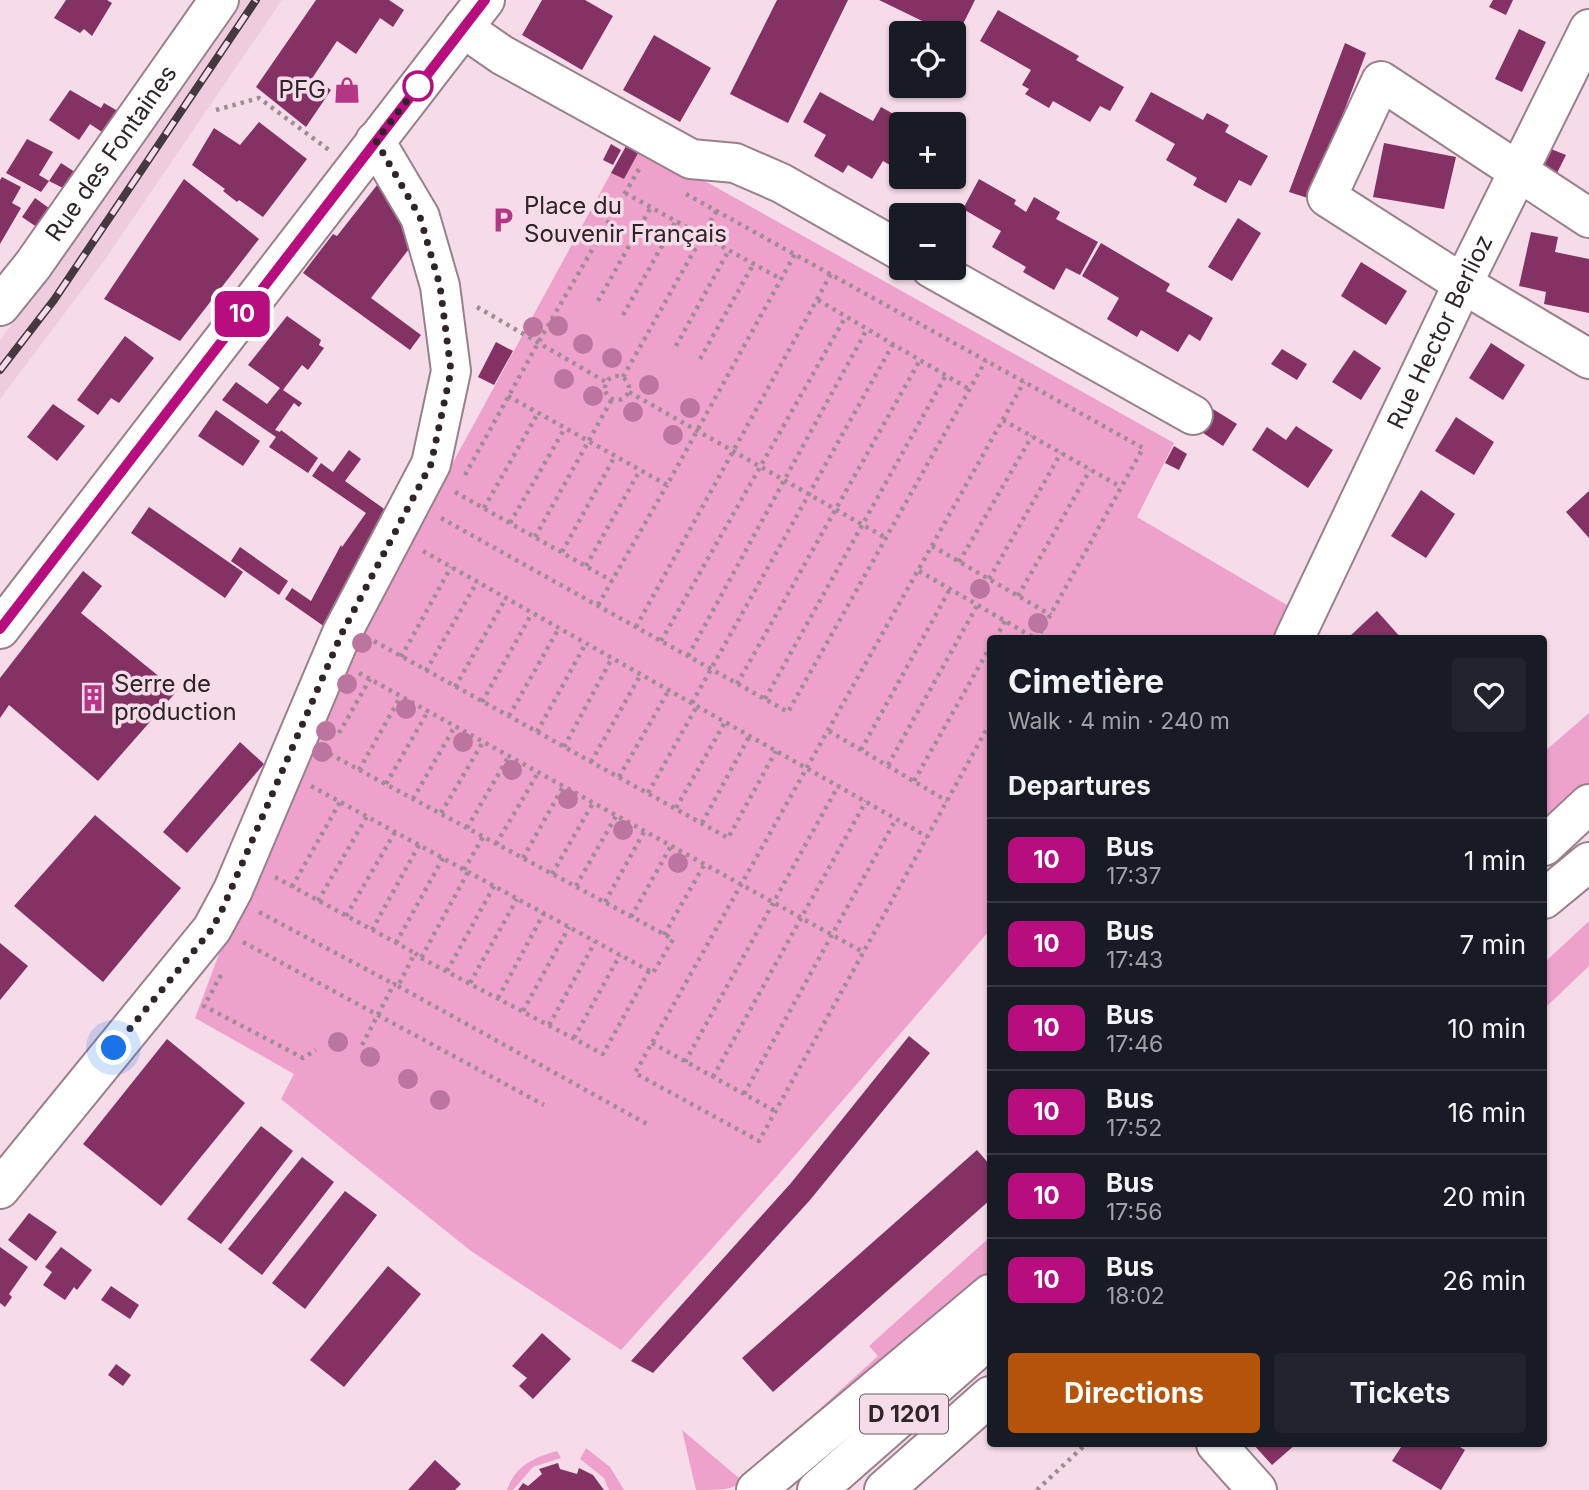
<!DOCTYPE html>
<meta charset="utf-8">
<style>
:root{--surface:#171b24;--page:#20242c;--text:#f1f3f6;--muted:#9ea1a6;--line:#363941;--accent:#b45309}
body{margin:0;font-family:Inter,sans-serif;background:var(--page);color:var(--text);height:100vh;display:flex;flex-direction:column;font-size:26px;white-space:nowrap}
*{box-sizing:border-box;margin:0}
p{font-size:23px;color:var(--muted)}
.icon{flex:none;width:38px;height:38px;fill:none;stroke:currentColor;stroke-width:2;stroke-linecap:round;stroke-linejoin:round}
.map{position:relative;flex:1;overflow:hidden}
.drawer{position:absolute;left:987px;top:635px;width:560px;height:812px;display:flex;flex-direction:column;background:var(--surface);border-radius:7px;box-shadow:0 2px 5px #0004}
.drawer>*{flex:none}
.badge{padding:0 14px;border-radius:10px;font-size:24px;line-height:46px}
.buttons{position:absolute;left:889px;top:21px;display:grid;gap:14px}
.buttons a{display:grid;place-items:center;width:77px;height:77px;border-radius:7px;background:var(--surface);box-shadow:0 2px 5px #0004;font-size:35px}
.you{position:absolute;width:35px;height:35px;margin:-18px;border:5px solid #fff;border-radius:50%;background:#1a73e8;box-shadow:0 0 0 10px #1a73e833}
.map>.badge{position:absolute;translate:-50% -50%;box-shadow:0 0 0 4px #fff}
h2{padding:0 21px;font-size:26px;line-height:63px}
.round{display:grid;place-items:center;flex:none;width:74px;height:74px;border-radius:7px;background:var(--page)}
.overview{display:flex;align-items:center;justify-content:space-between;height:119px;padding:0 21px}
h1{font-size:33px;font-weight:700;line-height:52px}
.primary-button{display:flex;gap:14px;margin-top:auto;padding:14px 21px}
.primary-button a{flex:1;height:80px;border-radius:7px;background:var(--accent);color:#fff;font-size:28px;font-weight:700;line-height:80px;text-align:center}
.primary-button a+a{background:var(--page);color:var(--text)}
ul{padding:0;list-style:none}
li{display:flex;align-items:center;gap:21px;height:84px;padding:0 21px;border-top:2px solid var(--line)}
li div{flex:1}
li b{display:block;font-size:26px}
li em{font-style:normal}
li .badge{min-width:77px;font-weight:700;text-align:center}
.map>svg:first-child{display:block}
.built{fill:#ecd}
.green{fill:#eea1ca}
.building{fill:#833263}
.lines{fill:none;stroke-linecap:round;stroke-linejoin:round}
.minor-casing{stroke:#98808c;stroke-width:42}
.major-casing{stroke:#98808c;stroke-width:42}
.path{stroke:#a08c95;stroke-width:4.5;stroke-dasharray:3.5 5;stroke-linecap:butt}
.minor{stroke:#fff;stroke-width:38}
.major{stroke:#fff;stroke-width:38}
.rail-casing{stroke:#45393f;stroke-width:8}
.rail{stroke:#f6dbe8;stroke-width:5;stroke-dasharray:16;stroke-linecap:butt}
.tree{fill:#bb759f}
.line-casing{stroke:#fff;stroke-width:16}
.line{stroke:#b70d7f;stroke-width:10}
.walk{stroke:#2e2429;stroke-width:7;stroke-dasharray:0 12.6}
.stop-dot{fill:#fff;stroke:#b70d7f;stroke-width:3.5}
.labels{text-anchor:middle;stroke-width:7;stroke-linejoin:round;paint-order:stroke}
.shield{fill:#f6dbe8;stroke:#6a5b62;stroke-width:2}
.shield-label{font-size:23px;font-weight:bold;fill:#2e2429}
.poi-label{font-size:24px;fill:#2e2429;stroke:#f6dbe8;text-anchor:start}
.street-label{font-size:24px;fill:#2e2429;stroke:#f6dbe8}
</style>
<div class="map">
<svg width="1589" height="1490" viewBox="0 0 1589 1490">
<rect width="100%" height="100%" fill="#f6dbe8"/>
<path class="built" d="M237,0H282L104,261L0,399V340L71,245Z"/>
<path class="green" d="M642,146L1174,443L1137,517L1287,605L1272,639H990V930L778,1175L621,1350L471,1251L281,1099L294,1074L195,1018L221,949L361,631L611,173L624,179Z
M1589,713V787L1544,828V752Z
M1589,921V966L1544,1009V963Z
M990,1237V1280L803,1430L801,1426L878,1356L869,1346Z
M682,1430L739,1478L760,1462C736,1490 736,1490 696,1490Z
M586,1448L610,1467L624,1490H609L604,1478L580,1459Z
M557,1451L561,1458L533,1467L513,1490H507C516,1465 533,1458 557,1451Z"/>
<path class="building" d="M66,0H107L112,3L92,36L84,29L80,33L54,18Z
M316,0H389L404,10L393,27L380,18L356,54L337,41L313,77L331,90L306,127L256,87Z
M542,0H585L613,16L582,70L522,35Z
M777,0H848L788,123L730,94Z
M879,0H975L956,38L954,33H947Z
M1493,0H1513L1506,15L1489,7Z
M998,10L1079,56L1076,60L1124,87L1110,111L1100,106L1090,122L1053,101L1049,108L1025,94L1029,89L1022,85L1031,70L980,41Z
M1519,29L1546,42L1522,92L1495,79Z
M654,35L711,68L680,122L623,90Z
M1345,43L1366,53L1311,199L1289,192Z
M70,90L101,108L104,103L123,114L108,136L90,124L79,140L49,120Z
M820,92L873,121L881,107L906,121L901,124V155L895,168L883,161L872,179L848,165L843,173L814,156L826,135L803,122Z
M1151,92L1203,120L1207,113L1229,125L1225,132L1268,156L1251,186L1239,180L1226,203L1193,185L1197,178L1166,160L1175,144L1135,121Z
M259,122L307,159L263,217L239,200L237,202L223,191L225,189L192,165L214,128L240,145Z
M27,139L53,152L39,175L49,181L41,192L6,173Z
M630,139L642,146L624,179L611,173Z
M1384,143L1456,157L1444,209L1373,197Z
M611,144L621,150L613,165L603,160Z
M1546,147L1566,155L1557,173L1539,162Z
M61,163L81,176L71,192L49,181Z
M2,177L21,187L12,203L21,208L0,244V180Z
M184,179L259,239L180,341L104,299Z
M979,179L1016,200L1014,204L1026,212L1034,197L1060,212L1056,219L1098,242L1080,275L1066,268L1054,290L1023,272L1026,267L992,247L1001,231L963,209Z
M381,180L400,213L412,245L371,298L421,335L410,350L303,273L333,234L337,236Z
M35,198L56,213L44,232L22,217Z
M1238,218L1261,233L1232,281L1208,267Z
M1531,232L1558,237L1555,252L1589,259V313L1544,304L1546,292L1519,286Z
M1101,243L1170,284L1166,291L1213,318L1200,341L1189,334L1178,352L1141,330L1137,337L1107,319L1119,298L1082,276Z
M1361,262L1407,291L1386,325L1341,296Z
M287,316L321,340L319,345L324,348L308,370L302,365L283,390L302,403L299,407L294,403L275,430L280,432L281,430L318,458L308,473L269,447L276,437L222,400L236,382L267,404L280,388L248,365Z
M125,336L154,358L119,403L111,398L98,415L77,400Z
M496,342L513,351L494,385L478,377Z
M1491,343L1525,365L1503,400L1469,378Z
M1282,349L1307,364L1297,380L1271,364Z
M1354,350L1381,368L1361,400L1332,382Z
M53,404L85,426L57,461L27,437Z
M1208,406L1237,424L1223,446L1194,427Z
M216,410L260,441L243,466L198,436Z
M1456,417L1494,442L1474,475L1435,451Z
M1296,426L1333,450L1308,488L1252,450L1267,427L1286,440Z
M1174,446L1187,454L1179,470L1165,463Z
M349,450L361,459L345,481L394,516L332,632L285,599L292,588L311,601L341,545L342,547L366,513L312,476L321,463L333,472Z
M1421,490L1455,514L1426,558L1391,536Z
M1589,491V538L1566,512Z
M149,507L243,572L225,598L131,533Z
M240,547L288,581L279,595L231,561Z
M83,571L102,586L81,613L177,691L98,781L9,705L0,718V678Z
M1377,611L1402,639H1347L1367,620Z
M240,742L264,764L187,853L163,832Z
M95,815L181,888L103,982L14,906Z
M0,943L28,966L0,1000Z
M909,1036L930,1053L810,1200L653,1373L631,1361L791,1183Z
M167,1039L245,1103L161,1206L83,1144Z
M261,1126L293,1151L221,1244L187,1219Z
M977,1150L990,1165V1200L773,1392L742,1358Z
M302,1157L334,1182L262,1275L228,1249Z
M345,1191L377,1215L305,1309L272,1283Z
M29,1213L57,1232L36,1261L8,1240Z
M0,1247L28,1267L9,1294L12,1297L5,1307L0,1303Z
M61,1247L92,1270L77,1290L74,1287L65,1300L43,1285L52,1272L45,1267Z
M388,1266L421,1294L344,1387L310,1360Z
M111,1286L139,1305L130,1319L101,1300Z
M542,1333L571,1359L533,1399L519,1386L527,1378L512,1366Z
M116,1364L131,1375L123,1386L108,1375Z
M1253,1444H1296L1272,1465Z
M1403,1444H1455L1465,1450L1441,1490L1392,1461Z
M435,1460L461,1484L455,1490H408Z
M558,1463L560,1469L577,1474L579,1468L593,1475L604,1490H518L523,1483L528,1486L542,1474L539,1469Z"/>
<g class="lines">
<defs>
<g id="minor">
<path d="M463,28L502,55L691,159L735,163L781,183L901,251"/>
<path d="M1589,218L1381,81L1327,197L1463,284L1589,359"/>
<path d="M931,268L1193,415"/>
<path id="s1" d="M0,306L33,265L219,0"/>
<path id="s2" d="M1294,639L1468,273L1589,29"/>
<path d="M0,1189L212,929L233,890L342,633L431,464L451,371L440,286L420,217L375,141"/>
<path d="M1216,1444L1257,1490"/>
<path d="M756,1490L990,1294"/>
</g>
<path id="major" d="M0,629L485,0
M1544,846L1589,804
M1544,899L1589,862
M817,1490L990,1338
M884,1490L990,1396"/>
</defs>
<use href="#minor" class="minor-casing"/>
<use href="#major" class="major-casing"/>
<path class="path" d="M216,110L259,98L329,150
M625,193L781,279
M686,194L1143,448L1037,639
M818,300L969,389
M598,301L651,207
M477,307L606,382
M623,315L676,221
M676,346L729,250
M700,359L754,263
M605 388a12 12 0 1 1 24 0a12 12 0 1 1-24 0Z
M623,377L717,210
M629,392L886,538
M508,396L667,485L795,254
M1003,420L1121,487
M465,475L538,343L639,169
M455,492L612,581
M484,508L538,413
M441,518L788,712L986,360
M510,523L565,428
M535,537L612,399
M932,546L1051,615
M423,551L928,837
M562,552L615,456
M959,562L1032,436
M586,566L640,470
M919,571L1036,639
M989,579L1061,453
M1018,596L1090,470
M598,605L667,485
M636,627L831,274
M995,639L1005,621
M374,641L728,838L776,751
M661,641L846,316
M688,656L867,329
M401,657L451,567
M426,671L477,582
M359,673L863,952
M737,684L920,360
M455,687L506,598
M765,699L946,375
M482,702L532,613
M692,703L893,344
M509,716L559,628
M990,723L759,1141L635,1073L1024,382
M829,731L947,801
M537,732L586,643
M339,733L370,679
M564,747L612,658
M861,750L950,589
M591,762L641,674
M888,765L978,604
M359,770L401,696
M619,777L669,690
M914,781L990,647
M386,784L428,711
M311,786L653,973L673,939L328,753
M648,793L697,706
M413,799L455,726
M676,808L725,722
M441,813L483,742
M702,823L750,735
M467,828L509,756
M496,844L538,773
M523,858L563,787
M464,870L483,837
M552,874L593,803
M275,877L415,953
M576,886L616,816
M292,887L340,802
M318,901L367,816
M605,902L644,832
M259,912L394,984
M346,916L395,832
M631,917L671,846
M372,930L419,845
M664,935L704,865
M243,942L544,1105
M396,943L443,858
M421,958L603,1054L649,971
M447,971L494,886
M221,975L204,1006L303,1058L316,1050
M470,983L517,899
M398,986L647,1124
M498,998L544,913
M523,1011L569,927
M549,1025L595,942
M574,1038L620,955
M652,1043L775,1111
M362,1045L394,984L398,986L415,953L421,958L468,872
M685,1062L838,786
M713,1077L866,801
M744,1094L896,819
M1037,1490L1086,1444"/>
<use href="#minor" class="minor"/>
<use href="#major" class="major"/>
<defs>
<path id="rail" d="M0,370L54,300L256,0"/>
</defs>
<use href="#rail" class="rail-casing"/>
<use href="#rail" class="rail"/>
</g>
<g class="tree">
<circle cx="558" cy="326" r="10"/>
<circle cx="533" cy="327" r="10"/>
<circle cx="583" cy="344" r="10"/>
<circle cx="612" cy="358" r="10"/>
<circle cx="564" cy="379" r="10"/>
<circle cx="649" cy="385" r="10"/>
<circle cx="593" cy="396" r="10"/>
<circle cx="690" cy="408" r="10"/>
<circle cx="633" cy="412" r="10"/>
<circle cx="673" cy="435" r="10"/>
<circle cx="980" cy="589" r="10"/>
<circle cx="1038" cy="623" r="10"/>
<circle cx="362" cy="643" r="10"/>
<circle cx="347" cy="684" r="10"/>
<circle cx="406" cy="709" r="10"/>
<circle cx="326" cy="731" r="10"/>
<circle cx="463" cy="742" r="10"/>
<circle cx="322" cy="752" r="10"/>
<circle cx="512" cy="770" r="10"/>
<circle cx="568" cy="799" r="10"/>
<circle cx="623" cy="830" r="10"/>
<circle cx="678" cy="863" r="10"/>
<circle cx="338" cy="1042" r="10"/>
<circle cx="370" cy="1057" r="10"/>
<circle cx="408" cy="1079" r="10"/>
<circle cx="440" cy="1100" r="10"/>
</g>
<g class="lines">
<defs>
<path id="line" d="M0,629L485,0"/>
</defs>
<use href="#line" class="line-casing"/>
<use href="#line" class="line"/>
<path class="walk" d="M114,1048L212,929L222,910L342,633L431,464L451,371L440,286L420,217L376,141L419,85L418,86"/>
</g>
<defs>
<symbol id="shop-bare" viewBox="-9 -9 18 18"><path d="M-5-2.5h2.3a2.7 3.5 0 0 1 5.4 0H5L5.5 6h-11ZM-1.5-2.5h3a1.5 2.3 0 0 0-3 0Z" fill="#b43685" stroke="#f6dbe8" stroke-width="2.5" paint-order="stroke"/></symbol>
<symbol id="parking-bare" viewBox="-9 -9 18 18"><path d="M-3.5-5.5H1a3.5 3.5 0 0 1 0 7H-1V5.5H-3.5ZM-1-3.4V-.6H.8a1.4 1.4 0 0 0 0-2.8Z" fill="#b43685" stroke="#f6dbe8" stroke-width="2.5" paint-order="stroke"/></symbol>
<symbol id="building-bare" viewBox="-9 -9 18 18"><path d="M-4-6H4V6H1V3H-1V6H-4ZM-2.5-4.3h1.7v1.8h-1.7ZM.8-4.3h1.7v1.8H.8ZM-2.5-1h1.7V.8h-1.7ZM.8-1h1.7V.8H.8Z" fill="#b43685" stroke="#f6dbe8" stroke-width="2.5" paint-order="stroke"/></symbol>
</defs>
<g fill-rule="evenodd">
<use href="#shop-bare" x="328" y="71" width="38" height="38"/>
<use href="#parking-bare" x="484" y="201" width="38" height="38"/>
<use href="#building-bare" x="74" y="679" width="38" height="38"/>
</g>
<circle class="stop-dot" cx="418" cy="86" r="14"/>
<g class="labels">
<rect class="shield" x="860" y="1394.5" width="88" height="39" rx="5"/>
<g class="shield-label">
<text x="904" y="1422">D 1201</text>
</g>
<g class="poi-label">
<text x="326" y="98" text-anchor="end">PFG</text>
<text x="524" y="214">Place du<tspan x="524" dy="28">Souvenir Français</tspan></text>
<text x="114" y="692">Serre de<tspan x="114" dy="28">production</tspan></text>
</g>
<g class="street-label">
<text dy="8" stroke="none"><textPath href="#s1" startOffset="189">Rue des Fontaines</textPath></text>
<text dy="8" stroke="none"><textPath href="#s2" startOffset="340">Rue Hector Berlioz</textPath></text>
</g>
</g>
</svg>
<div class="buttons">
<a><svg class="icon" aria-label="locate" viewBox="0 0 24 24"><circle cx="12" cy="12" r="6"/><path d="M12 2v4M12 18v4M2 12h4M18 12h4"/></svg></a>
<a>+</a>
<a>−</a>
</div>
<div class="you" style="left:114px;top:1048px"></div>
<b class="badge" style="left:242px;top:314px;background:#b70d7f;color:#fff">10</b>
<section class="drawer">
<div class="overview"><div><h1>Cimetière</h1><p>Walk · 4 min · 240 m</p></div><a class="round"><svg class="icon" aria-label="heart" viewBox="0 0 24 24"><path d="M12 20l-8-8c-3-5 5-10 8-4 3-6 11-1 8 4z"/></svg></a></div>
<h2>Departures</h2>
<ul>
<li><span class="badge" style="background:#b70d7f;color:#fff">10</span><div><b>Bus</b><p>17:37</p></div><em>1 min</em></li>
<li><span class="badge" style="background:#b70d7f;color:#fff">10</span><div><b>Bus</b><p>17:43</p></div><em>7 min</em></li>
<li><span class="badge" style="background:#b70d7f;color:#fff">10</span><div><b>Bus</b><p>17:46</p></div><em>10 min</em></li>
<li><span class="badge" style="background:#b70d7f;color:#fff">10</span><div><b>Bus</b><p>17:52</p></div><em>16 min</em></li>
<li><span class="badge" style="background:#b70d7f;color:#fff">10</span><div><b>Bus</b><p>17:56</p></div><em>20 min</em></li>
<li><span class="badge" style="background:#b70d7f;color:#fff">10</span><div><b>Bus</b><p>18:02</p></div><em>26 min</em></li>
</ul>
<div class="primary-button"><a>Directions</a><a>Tickets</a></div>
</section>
</div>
